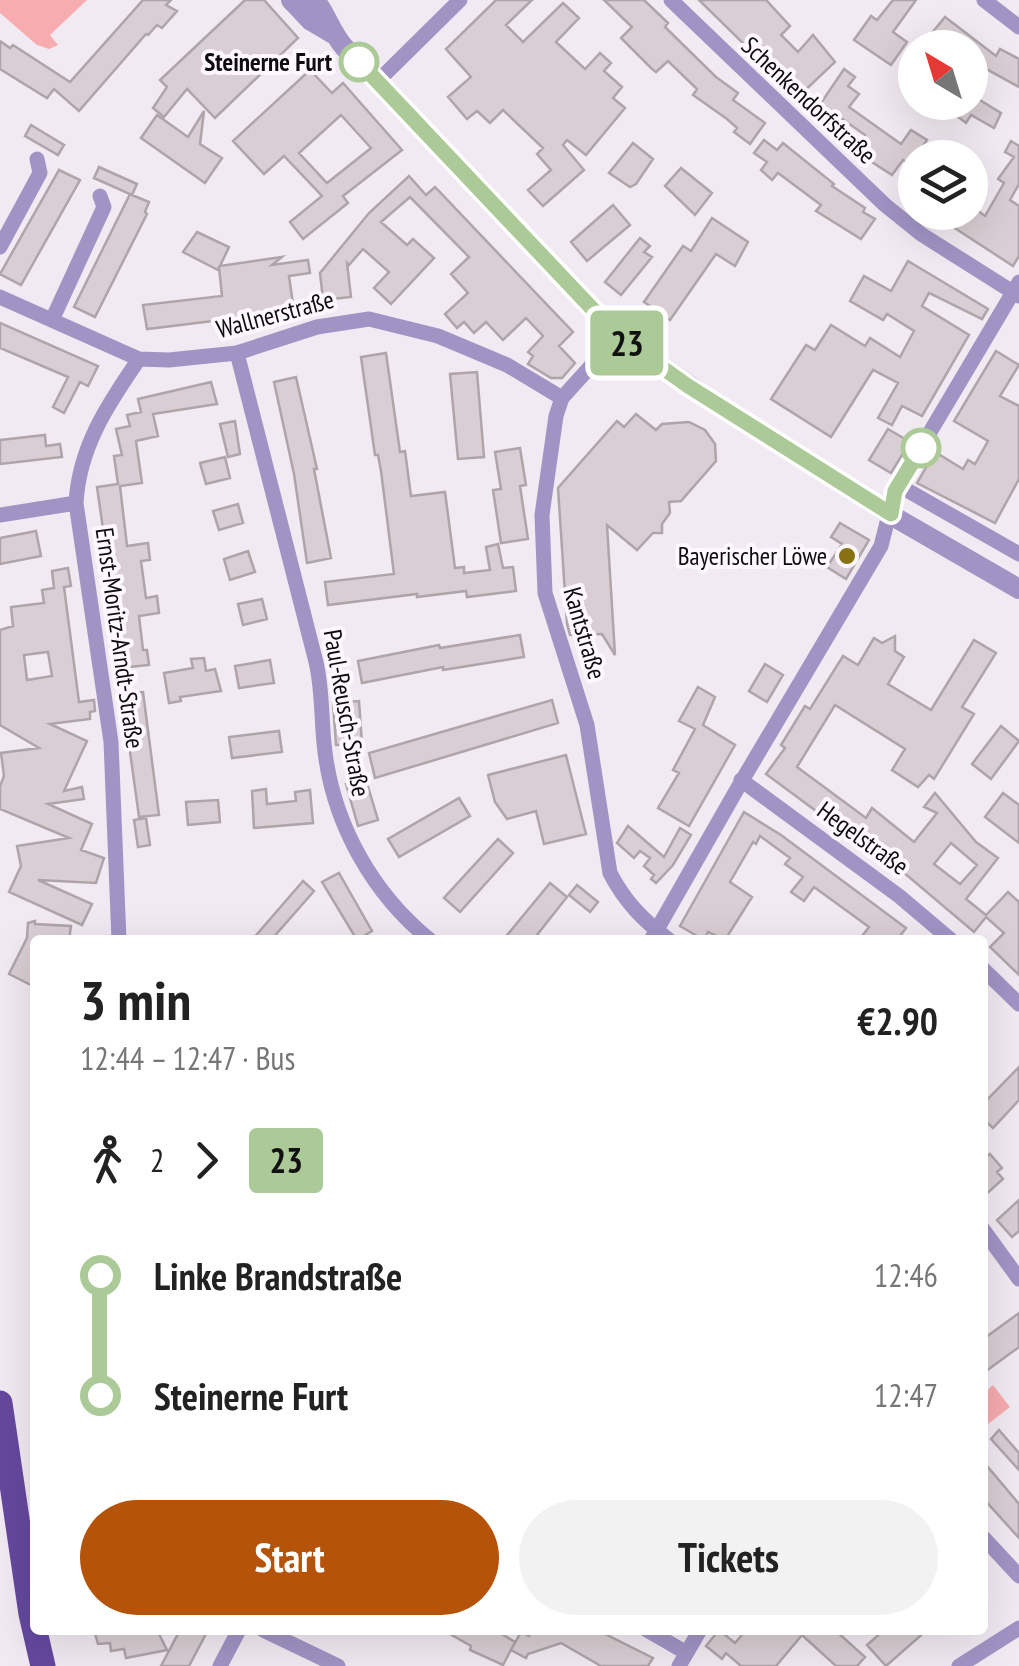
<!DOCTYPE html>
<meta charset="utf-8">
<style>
:root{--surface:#fff;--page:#f2f2f2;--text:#222;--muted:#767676;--accent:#b45309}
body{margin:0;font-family:"PT Sans Narrow",sans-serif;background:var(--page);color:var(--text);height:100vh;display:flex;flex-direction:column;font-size:38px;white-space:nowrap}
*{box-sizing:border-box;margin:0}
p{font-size:32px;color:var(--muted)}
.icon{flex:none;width:55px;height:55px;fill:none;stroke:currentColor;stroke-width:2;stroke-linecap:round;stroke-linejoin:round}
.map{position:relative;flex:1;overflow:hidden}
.details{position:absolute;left:30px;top:935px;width:958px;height:700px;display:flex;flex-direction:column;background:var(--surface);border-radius:10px;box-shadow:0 10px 40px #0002}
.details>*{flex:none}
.badge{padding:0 20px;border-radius:8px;font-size:35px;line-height:65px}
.needle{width:65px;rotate:322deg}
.controls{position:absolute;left:898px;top:30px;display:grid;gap:20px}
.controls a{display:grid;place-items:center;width:90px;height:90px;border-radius:50%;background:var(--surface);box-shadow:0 10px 40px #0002;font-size:50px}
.map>.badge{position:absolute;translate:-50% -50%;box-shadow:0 0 0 5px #fff}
.legs{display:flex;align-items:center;gap:15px;height:110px;padding:0 50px;font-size:32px}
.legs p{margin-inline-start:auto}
.headline{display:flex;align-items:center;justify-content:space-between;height:170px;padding:0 50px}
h1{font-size:55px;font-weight:800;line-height:75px}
.cta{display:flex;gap:20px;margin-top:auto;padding:20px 50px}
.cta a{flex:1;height:115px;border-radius:60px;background:var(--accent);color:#fff;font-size:40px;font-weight:800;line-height:115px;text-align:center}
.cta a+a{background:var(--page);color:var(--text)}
ul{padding:0 50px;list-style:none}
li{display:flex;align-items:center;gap:35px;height:120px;font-size:38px}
li i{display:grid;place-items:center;width:15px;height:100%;margin:0 12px;background:currentColor}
li i::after{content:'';width:25px;height:25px;margin:-12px;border:8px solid;border-radius:50%;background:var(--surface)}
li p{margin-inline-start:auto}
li:first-child i{background:linear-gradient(#0000 50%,currentColor 0)}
li:last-child i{background:linear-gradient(currentColor 50%,#0000 0)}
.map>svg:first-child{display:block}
.green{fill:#f7acb0}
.building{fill:#d9ced3;stroke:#afa4a9;stroke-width:2.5;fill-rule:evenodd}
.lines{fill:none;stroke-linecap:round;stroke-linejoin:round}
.minor{stroke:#a194c5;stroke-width:15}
.tertiary{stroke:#a194c5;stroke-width:20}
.primary{stroke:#65489e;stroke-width:25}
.line-1-casing{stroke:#fff;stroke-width:22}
.line-1{stroke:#abca97;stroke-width:15}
.stop-1-dot{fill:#fff;stroke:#abca97;stroke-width:5}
.poi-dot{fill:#877112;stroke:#fef7ff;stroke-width:4}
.labels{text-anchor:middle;stroke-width:8;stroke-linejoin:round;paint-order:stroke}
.stop-label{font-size:25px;font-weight:bold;fill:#0e0c0f;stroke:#fef7ff;text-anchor:end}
.street-label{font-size:25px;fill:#0e0c0f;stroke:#fef7ff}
.poi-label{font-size:25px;fill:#0e0c0f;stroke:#fef7ff;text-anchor:end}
</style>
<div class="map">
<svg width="1019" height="1666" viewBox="0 0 1019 1666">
<rect width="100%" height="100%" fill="#f2eaf2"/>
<path class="green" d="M0,0H87L50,35L58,45L49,49L37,45L0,13Z
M993,1385L1010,1407L983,1428V1394Z"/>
<path class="building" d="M143,0H171L166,5L177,11L162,28L157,25L148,35L146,34L79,111L54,89L47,98L0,69V41L10,48L13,45L70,82Z
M245,0H264L298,38L215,118L187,89L164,117L153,108L167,87L160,80Z
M496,0H532L506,25L523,42L563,3L579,18L556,42L585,69L600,53L611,63L604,71L622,87L613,98L625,108L586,155L567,140L563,145L584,170L543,206L528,190L551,170L537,154L543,148L503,110L490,123L477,111L467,119L448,97L471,77L446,49Z
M604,0H644L668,23L665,27L716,77L738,93L733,100L765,123L750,144L734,132L737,128L727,119L693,95L697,89L668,61L656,72L651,68L621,38L632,27Z
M699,0H766L790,26L781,35L798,52L813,35L835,62L798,97Z
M893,0H916L893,32L907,42L891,65L854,40L871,16L877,20Z
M945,17L996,56L1000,49L1019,59V87L970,60V48H948L931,34Z
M844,69L855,77L848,86L859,94L849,107L901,144L911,130L927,140L911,165L903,160L892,175L855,151L865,135L841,118L835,127L815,112Z
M310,70L332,93L343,83L402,150L343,196L348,203L303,239L290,222L322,196L284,156L264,174L233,141ZM341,115L371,148L327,183L299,153Z
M970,94L1001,113L994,128L971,115L966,123L939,102H970Z
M204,111L200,144L222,158L205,183L141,138L157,115L188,137Z
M31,125L64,145L58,155L25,136Z
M764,140L777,150L783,143L834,184L832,186L865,208L863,212L875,219L861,239L816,211L821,205L778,173L772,180L761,170L767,162L754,153Z
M1011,141L1019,146V184L1010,200L1019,206V256L1013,266L950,225L959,212H970V205L985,216L1004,183L998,179L1014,157L1005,152Z
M633,143L653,159L636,184L630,187L609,173Z
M99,167L137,184L132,195L149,202L145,212L147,214L95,317L74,307L130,194L94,178Z
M681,168L712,193L695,215L665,186Z
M59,170L80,180L21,285L0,274Z
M409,176L426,195L435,187L573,332L559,346L575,363L562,378H551L528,364L533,356L528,352L543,336L526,318L503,340L486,322L474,333L464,322L457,328L445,314L468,293L451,274L469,257L410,197L381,222L407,245L413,239L434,258L391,304L374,288L389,272L363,249L349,265L347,263L351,297L323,300L320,273L369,213Z
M613,205L630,225L587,261L571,242Z
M712,218L748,242L735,266L716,254L670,320L644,302L683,246L691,251Z
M197,232L229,247L220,266L282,257L272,265L308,260L310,273L289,276L294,311L147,329L143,305L222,296L219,267L218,270L183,252Z
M640,238L650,246L644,252L652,257L621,295L605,282Z
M908,261L988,309L982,319L929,293L922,306L969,335L922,416L902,406L892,425L878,418L898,383L873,370L831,437L771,399L806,345L815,350L831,325L865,346L870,338L900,357L914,331L887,314L883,320L850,301L864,276L891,291Z
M0,323L98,366L88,386L80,382L64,413L53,407L68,377L0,348Z
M996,351L1019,365L1000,396L1019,406V479L995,523L917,483L935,452L963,469L968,460L975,464L988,441L954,421Z
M386,353L400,452L405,451L411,496L445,492L455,568L464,567V573L490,570L486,547L498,544L503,568L513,567L516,591L467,597L466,591L417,597V594L328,605L325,582L394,574L381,471L378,455H375L361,357Z
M477,372L484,457L458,459L450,374Z
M296,377L317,469H314L331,558L307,563L294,474L274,382Z
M211,382L217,404L153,414L158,436L136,441L142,483L120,486L127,546L148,543L150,560L141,561L146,598L157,596L159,613L139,616L143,650H147L149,665L129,667V661H122L97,487L118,484L114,456L122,455L116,429L130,426L127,415L141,412L138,399Z
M636,414L656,430L662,424L689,422L705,430L715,444L716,461L681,501L669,502L670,513L662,524V533H653L637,550L607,525L615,655L602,634L570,635L567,624L558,488L617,421L624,427Z
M235,421L240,454L228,457L220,424Z
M888,429L910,442L891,473L869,460Z
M45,435L46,446L60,444L62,457L0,464V440Z
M520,448L526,485L520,486L528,539L501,543L493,490L501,489L495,452Z
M225,457L230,478L206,484L200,463Z
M238,504L243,523L219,530L213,511Z
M840,523L869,540L846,579L827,567L842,544L831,537Z
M36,531L41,556L0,564V538Z
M248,551L255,572L230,580L224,559Z
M68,568L71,586L64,587L79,702L94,700L95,711L90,712V719L50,724L87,741L64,791L82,787L84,799L48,804L92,824L81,850L104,858L96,883L38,880L92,904L82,925L9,892L21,866L17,846L69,838L0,809V786L4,776L1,753L39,748L0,725V630L13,626L11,607L44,603L42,590L54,588L52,571ZM48,652L52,676L27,680L24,655Z
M262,599L267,619L243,625L238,604Z
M520,635L524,657L443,670V667L362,683L358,661L439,645L440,648Z
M895,636V651L904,657L888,684L931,710L974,640L996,653L962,707L974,714L934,779L929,775L918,787L892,770L905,749L835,705L797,767L866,818L872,808L914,842L937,813L924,807L935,793L976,842L998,858L966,899L986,915L1008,892L1019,902V975L990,947L1004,933L986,917L974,932L857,833L854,839L766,774L785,748L781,745L805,706L810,709L843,656L858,665L874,638L882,643ZM951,843L977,865L960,884L934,864Z
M204,658L206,671L215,669L221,691L180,697L181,701L169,703L164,673L193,668L191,659Z
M270,660L274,683L239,688L235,666Z
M765,664L783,675L767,702L749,691Z
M698,687L715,697L703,725L735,745L689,826L658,808L679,773L673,770L695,729L679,721Z
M143,692L159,815L139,817L122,694Z
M552,700L558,723L375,778L369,753Z
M359,701L362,744L336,745L333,703Z
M1001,726L1019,741L991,779L972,764Z
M279,731L282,752L232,758L229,737Z
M566,755L586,834L544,844L536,811L507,819L495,802L488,775Z
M366,780L378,820L358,826L346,784Z
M266,789L267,804L296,801L295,792L310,790L313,823L254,828L252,791Z
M1003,793L1019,805V843L985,817Z
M459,798L470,816L399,857L388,839Z
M218,800L220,822L188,825L186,802Z
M744,812L781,835L906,928L897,940H859L869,927L814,887L804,901L791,892L803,877L785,864L790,858L760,836L756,844L753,842L730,882L752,897L725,940L708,932L704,940L680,926Z
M146,818L150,845L138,847L134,820Z
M628,826L664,857L680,828L691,835L673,865L656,883L651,879L654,875L644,866L650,858L640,851L634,858L617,843Z
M498,839L513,853L460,912L444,898Z
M339,873L372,931L357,940L322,882Z
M303,881L314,891L271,940H252Z
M550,883L567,897L533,940H503Z
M577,885L598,902L590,912L569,895Z
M35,921V924L71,926L69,940H35V987L9,974L27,938L28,923Z
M1019,1067V1100L993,1128L982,1118V1105Z
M990,1154L1002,1168L997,1172L1003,1179L982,1198V1160Z
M1019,1200V1231L1012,1237L997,1220Z
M1019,1313V1347L982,1374V1340Z
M999,1430L1019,1453V1470L991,1439Z
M982,1460L1019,1504V1538L982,1497Z
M94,1630H157L167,1650L126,1658L124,1649L111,1651L110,1643L98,1644Z
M180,1630H208L189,1666H161Z
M443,1630H495L515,1642L503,1665L470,1650L471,1646Z
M532,1630H597L653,1658L648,1666H601L561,1643L528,1654L526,1658L511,1650L521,1632L529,1636Z
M719,1630L735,1643L746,1630H835L865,1657L857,1666H836L802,1635L776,1666H741L726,1653L722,1659L706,1646Z
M884,1630H927L886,1666L867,1645Z"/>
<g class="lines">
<path class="minor" d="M671,0L885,205L921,234L1019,296
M984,0L1019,27
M377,82L460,0
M0,247L40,173L37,159
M0,297L139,359L169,360L237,353L317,327L369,319L438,336L507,365L562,398
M52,320L104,207L100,196
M618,336L562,398L556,416L542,515L545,593L587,725L610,873C625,902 643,920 669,940
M237,353C263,456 290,559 316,662C323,691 321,723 325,752C334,825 373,894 430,940
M898,485L1019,554
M0,515L76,503
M741,780L899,896L951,940
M119,940L111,742L76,503C79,447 108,404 139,359
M651,940L740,784L881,546L895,491L1019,282
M982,968L1019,1004
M982,1228L1019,1279
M982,1536L1019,1576
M263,1630L338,1666
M647,1630L685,1652
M220,1666L239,1630
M679,1666L700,1630
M959,1666L1019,1628"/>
<path class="tertiary" d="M291,0L311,21L333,34
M315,0C327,15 331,32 344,47L618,336L722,408L891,515L1019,589"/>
<path class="primary" d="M0,1403L31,1614L43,1666"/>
</g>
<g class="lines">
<defs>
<path id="line-1" d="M359,62L618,336L688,386L891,514L895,491L921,448"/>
</defs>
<use href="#line-1" class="line-1-casing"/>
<use href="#line-1" class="line-1"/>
</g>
<g class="stop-1-dot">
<circle cx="359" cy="62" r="18"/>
<circle cx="921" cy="448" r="18"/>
</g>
<circle class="poi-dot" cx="847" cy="556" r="10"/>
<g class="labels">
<g class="stop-label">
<text x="332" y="71">Steinerne Furt</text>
</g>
<g class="street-label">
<text transform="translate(809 100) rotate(43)" y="9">Schenkendorfstraße</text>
<text transform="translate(275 314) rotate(-15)" y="9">Wallnerstraße</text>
<text transform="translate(585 633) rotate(74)" y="9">Kantstraße</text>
<text transform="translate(120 638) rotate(82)" y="9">Ernst-Moritz-Arndt-Straße</text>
<text transform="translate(347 713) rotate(80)" y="9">Paul-Reusch-Straße</text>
<text transform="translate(863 838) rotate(36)" y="9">Hegelstraße</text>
</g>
<g class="poi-label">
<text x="827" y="565">Bayerischer Löwe</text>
</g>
</g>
</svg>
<div class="controls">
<a><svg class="needle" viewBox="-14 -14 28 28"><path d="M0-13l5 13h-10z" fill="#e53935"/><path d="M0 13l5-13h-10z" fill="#767676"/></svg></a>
<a><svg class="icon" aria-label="layers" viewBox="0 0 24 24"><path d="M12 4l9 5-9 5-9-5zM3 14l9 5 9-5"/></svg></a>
</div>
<b class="badge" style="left:627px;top:343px;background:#abca97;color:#111">23</b>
<section class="details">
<div class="headline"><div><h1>3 min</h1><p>12:44 – 12:47 · Bus</p></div><b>€2.90</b></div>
<div class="legs"><svg class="icon" aria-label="walk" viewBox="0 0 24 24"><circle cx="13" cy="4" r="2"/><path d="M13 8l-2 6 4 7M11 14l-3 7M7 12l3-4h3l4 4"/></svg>2<svg class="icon" aria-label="forward" viewBox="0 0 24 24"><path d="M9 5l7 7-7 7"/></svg><b class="badge" style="background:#abca97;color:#111">23</b></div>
<ul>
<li><i style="color:#abca97"></i><b>Linke Brandstraße</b><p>12:46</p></li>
<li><i style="color:#abca97"></i><b>Steinerne Furt</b><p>12:47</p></li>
</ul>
<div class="cta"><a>Start</a><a>Tickets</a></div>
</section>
</div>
